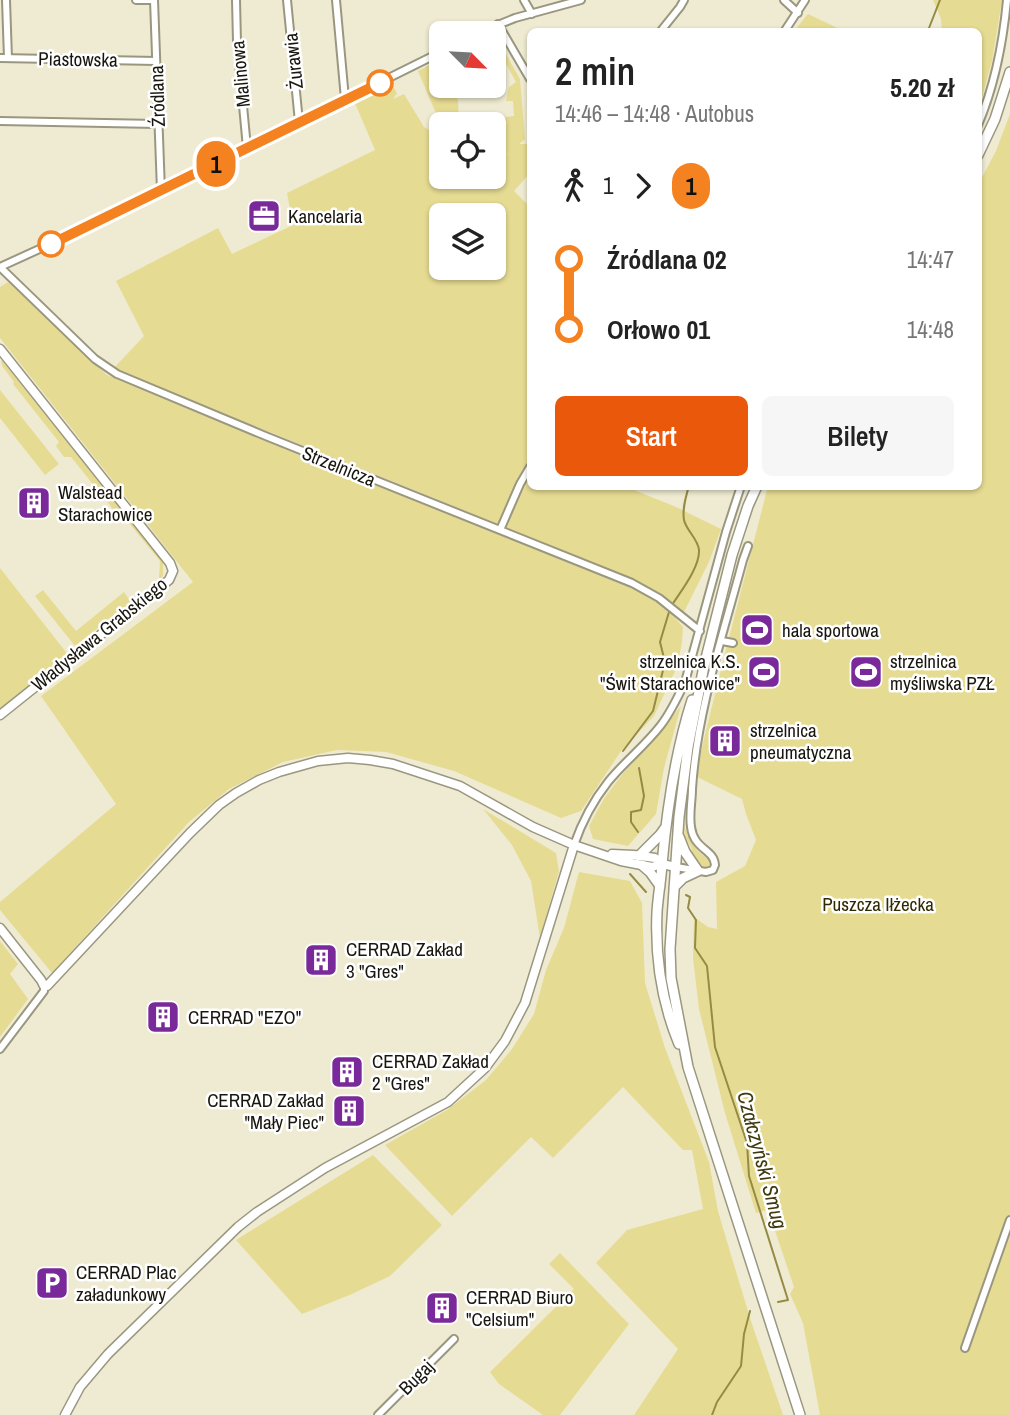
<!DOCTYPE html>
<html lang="pl">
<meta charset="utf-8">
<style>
:root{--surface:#fff;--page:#f6f6f6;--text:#222;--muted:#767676;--accent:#ea580c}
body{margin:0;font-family:"Archivo Narrow",sans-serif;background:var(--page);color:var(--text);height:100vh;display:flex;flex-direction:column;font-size:26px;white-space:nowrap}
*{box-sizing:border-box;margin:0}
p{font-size:23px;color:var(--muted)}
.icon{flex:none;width:38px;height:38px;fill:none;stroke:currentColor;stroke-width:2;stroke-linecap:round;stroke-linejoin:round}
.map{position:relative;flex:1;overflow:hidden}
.details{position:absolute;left:527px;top:28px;width:455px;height:462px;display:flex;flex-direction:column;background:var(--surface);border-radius:10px;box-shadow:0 2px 5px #0004}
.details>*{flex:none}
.badge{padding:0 14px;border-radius:23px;font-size:24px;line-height:46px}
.needle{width:46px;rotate:114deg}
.controls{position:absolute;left:429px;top:21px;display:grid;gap:14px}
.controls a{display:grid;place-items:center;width:77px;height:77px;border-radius:10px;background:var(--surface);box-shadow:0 2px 5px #0004;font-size:35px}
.map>.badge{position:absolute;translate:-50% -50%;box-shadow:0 0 0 4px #fff}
.legs{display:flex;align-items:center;gap:10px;height:77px;padding:0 28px;font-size:23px}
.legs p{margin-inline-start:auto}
.overview{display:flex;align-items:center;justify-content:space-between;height:119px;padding:0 28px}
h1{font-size:38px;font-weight:600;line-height:52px}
.cta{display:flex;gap:14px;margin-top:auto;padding:14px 28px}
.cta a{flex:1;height:80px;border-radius:10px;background:var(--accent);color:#fff;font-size:28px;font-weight:600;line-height:80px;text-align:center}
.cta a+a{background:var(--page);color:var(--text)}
ul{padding:0 28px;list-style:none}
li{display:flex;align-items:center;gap:24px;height:70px;font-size:26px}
li i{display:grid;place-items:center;width:10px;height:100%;margin:0 9px;background:currentColor}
li i::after{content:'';width:18px;height:18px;margin:-9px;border:5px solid;border-radius:50%;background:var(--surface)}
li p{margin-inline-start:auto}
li:first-child i{background:linear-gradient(#0000 50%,currentColor 0)}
li:last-child i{background:linear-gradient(currentColor 50%,#0000 0)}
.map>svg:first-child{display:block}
.green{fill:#e6db92;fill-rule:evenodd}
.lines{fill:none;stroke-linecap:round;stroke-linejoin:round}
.stream{stroke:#968b44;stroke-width:2}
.minor-casing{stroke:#9a9780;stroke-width:10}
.tertiary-casing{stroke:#9a9780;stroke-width:11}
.secondary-casing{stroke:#9a9780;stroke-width:12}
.minor{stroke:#fff;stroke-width:6}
.tertiary{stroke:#fff;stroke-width:8}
.secondary{stroke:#fff;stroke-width:9}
.line-1-casing{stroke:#fff;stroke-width:16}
.line-1{stroke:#f58220;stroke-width:10}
.stop-1-dot{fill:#fff;stroke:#f58220;stroke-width:3.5}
.labels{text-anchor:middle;stroke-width:5;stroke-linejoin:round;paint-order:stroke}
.street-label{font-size:19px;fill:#18160e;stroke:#fff}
.poi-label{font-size:19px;fill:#18160e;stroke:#fff;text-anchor:start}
.park-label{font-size:19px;fill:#302a00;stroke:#fff}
.water-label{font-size:21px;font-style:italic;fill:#403a0f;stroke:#fff}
</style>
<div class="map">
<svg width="1010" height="1415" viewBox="0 0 1010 1415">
<rect width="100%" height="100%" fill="#efebd2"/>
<path class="green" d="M933,0H1002L992,61L978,112V32L942,31L941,19Z
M808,14L844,31H794Z
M494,33L520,79L525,139L519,144H530V173L514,191L530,207V486L627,487L676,507L721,529L709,562L683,614L641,584L439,500L113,369L144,336L116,281L218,228L232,254L293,225L287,193L375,150L354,101L368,95L373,96V92L391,83L397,93L393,99L404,94L424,127L441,138V177H494V166L512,151L494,165V124H484V122H495L496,129L505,128V117L514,116L513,101H506L509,87L516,82L494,42ZM441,215H494V268H441Z
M431,64L441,77V86H448L458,100L459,124L441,125L418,71Z
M1010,114V1415H820L803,1323L790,1294L794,1287L768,1210L756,1213L725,1113L699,1009L693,958L694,917L708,927L717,929L716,882L745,866L756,840L746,814L742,799L695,776L727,645L732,646L733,640L729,638L768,486H978V185L996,151Z
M8,282L107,375L431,507L640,590L664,605L683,627L682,643L677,667L654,716L621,751L581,811L561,818L454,771L386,752L337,750L283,762L229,789L189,822L52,973L0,910V902L116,804L41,696L193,582L0,338V287Z
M2,360L163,562V576L159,580L160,561L128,522L125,524L71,457H64L56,446L59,442L13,384L14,382L2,366L1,361Z
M0,390L59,464L45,475L0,418Z
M0,568L69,656L0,710Z
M43,590L76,631L124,592L131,602L75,646L35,596Z
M681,706L664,768L656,814L628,846L593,839L589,826C596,814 601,802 609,792C631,761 658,735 681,706Z
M483,809L556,853L559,871L540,938L531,881L512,845Z
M683,820L688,837H690C694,847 699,854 709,859L710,865L708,867H699L695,863L691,847L684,836Z
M579,872L630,881L642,903L645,983L665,1048L709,1162L718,1211L734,1265L751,1321L783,1415H634L678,1349L596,1263L627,1230L703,1209L692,1150H683L623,1087L553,1158L531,1137L452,1216L385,1145L447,1110L486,1080L512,1049L534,1014L546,970L564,928Z
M0,941L18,964L10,974L28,999L0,1037Z
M373,1155L442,1225L390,1276L352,1294L302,1314L236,1240Z
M560,1253L629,1324L560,1415H543L499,1384L490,1372L574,1289L549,1264Z"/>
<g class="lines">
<path class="stream" d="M932,32L929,28L940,0
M672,605C681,591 700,567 699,550C698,539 686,530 684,520C682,509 686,496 689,486
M623,751L653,711L665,662L660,642L669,612
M638,832L631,822V812L641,810L644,796L639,768
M630,874L646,892
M686,895L690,897L688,908L696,920L695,948L707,966L715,1047L747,1143L749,1176L788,1300L778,1302
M712,1415L717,1402L741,1366L744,1334L750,1311"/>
<defs>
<path id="minor" d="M6,0L8,58
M136,0H154
M154,0L161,191
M236,0L237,42L247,148
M287,0L299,122
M336,0L345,99
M524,0L532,14
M784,0L798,13
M498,24L530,79
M660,32L680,7L684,0
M784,32L805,0
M478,33L515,18L581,0
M0,58L156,61
M0,121L157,124
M978,125C995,85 1003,43 1007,0
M0,267L95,359L117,374L268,437L632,583L659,598L700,631
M0,267L103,220L441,52
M500,530L520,484L530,467
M722,641L733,643
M574,845C582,822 593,801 608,782C624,762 645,746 661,725C671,712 678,697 685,682L726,532L741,486
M676,867L706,872L713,870L715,865C714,849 694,850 691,827C689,814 692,801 692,789C697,711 723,635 743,560L748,546
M0,1049L44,991V986
M965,1348L1010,1220
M378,1415L454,1339"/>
<path id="tertiary" d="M0,349L170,563L173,571L169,580L164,584L0,715
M612,854L634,855L655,858L662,864L676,867
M0,928L41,980L44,986H47L190,833L219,805L236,793L259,780L279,772L318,761L348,758L370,760L393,764L460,786L533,827L574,845L621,861L652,867L662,864
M65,1415L80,1387L108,1354L238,1227L257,1212L325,1168L448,1102L485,1068L505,1041L525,1003L574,845"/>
<path id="secondary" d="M978,155L995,119L1010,72
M757,486L748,506L732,555L704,666L688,747L679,817L670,949L671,978L688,1067L800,1415
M639,856L660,835L665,828
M642,865L650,872L660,886
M674,887L683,878L698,871L685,852L679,837
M679,1044C662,1003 655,957 657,912C658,896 661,880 662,864C667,809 675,753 692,700"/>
</defs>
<use href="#minor" class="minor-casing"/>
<use href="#tertiary" class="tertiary-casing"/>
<use href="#secondary" class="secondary-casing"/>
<use href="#minor" class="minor"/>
<use href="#tertiary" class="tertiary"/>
<use href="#secondary" class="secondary"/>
</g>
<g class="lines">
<defs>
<path id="line-1" d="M51,244L380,83"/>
</defs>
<use href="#line-1" class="line-1-casing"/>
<use href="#line-1" class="line-1"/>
</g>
<defs>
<symbol id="office-square" viewBox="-11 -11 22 22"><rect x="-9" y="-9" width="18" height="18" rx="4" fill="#7a299a" stroke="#fff"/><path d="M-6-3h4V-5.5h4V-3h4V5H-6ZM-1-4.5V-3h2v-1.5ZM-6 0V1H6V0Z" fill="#fff"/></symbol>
<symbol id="building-square" viewBox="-11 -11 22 22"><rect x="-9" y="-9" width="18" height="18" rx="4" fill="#7a299a" stroke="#fff"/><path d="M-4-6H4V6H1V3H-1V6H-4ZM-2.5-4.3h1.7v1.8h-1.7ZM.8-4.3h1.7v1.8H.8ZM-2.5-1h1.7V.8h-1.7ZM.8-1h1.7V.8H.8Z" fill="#fff"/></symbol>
<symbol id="stadium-square" viewBox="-11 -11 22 22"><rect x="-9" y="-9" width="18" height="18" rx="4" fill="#7a299a" stroke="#fff"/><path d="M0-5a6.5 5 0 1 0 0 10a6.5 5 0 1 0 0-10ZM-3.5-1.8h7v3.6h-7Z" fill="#fff"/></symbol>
<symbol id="parking-square" viewBox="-11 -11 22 22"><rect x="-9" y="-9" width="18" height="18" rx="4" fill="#7a299a" stroke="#fff"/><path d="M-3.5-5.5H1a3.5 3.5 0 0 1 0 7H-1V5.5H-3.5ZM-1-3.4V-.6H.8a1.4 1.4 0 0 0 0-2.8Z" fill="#fff"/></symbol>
</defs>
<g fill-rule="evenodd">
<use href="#office-square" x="245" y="197" width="38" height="38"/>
<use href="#building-square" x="15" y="484" width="38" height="38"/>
<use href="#stadium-square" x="738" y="611" width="38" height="38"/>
<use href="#stadium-square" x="745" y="653" width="38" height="38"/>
<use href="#stadium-square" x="847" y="653" width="38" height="38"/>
<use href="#building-square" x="706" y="722" width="38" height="38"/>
<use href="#building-square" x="302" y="941" width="38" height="38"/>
<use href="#building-square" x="144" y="998" width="38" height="38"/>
<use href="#building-square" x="328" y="1053" width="38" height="38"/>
<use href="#building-square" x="330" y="1092" width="38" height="38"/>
<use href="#parking-square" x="33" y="1264" width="38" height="38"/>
<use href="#building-square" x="423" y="1289" width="38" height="38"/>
</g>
<g class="stop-1-dot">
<circle cx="380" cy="83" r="12"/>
<circle cx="51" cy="244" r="12"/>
</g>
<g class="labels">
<g class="street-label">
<text transform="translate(78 59) rotate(1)" y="7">Piastowska</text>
<text transform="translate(293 61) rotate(-96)" y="7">Żurawia</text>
<text transform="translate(240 74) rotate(-95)" y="7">Malinowa</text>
<text transform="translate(157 96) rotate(-92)" y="7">Źródlana</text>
<text transform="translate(339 466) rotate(22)" y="7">Strzelnicza</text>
<text transform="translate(99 634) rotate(-39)" y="7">Władysława Grabskiego</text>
<text transform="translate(416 1377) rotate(-45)" y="7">Bugaj</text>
</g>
<g class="poi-label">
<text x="288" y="223">Kancelaria</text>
<text x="58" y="499">Walstead<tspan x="58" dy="22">Starachowice</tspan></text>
<text x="782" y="637">hala sportowa</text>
<text x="740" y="668" text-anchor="end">strzelnica K.S.<tspan x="740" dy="22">"Świt Starachowice"</tspan></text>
<text x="890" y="668">strzelnica<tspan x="890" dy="22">myśliwska PZŁ</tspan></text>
<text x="750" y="737">strzelnica<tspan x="750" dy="22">pneumatyczna</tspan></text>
<text x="346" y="956">CERRAD Zakład<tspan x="346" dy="22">3 "Gres"</tspan></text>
<text x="188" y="1024">CERRAD "EZO"</text>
<text x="372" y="1068">CERRAD Zakład<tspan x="372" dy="22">2 "Gres"</tspan></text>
<text x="324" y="1107" text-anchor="end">CERRAD Zakład<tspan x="324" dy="22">"Mały Piec"</tspan></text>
<text x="76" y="1279">CERRAD Plac<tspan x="76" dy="22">załadunkowy</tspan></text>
<text x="466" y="1304">CERRAD Biuro<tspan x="466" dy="22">"Celsium"</tspan></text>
</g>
<g class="park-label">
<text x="878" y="911">Puszcza Iłżecka</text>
</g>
<g class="water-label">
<text transform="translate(762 1160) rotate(75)" y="7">Czałczyński Smug</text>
</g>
</g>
</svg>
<div class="controls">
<a><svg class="needle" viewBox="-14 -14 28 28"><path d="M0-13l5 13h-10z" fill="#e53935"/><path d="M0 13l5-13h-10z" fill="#767676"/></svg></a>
<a><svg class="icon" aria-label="locate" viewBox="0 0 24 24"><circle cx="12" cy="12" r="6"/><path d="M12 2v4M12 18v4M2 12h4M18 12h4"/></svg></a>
<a><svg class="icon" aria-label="layers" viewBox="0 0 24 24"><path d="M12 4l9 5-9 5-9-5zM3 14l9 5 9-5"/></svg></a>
</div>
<b class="badge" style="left:216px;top:164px;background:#f58220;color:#111">1</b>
<section class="details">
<div class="overview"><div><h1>2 min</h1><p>14:46 – 14:48 · Autobus</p></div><b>5.20 zł</b></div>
<div class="legs"><svg class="icon" aria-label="walk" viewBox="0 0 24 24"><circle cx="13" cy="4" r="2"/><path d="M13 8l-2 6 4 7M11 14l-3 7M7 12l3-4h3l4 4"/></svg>1<svg class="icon" aria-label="forward" viewBox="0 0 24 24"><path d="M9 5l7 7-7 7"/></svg><b class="badge" style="background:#f58220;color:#111">1</b></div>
<ul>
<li><i style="color:#f58220"></i><b>Źródlana 02</b><p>14:47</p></li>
<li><i style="color:#f58220"></i><b>Orłowo 01</b><p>14:48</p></li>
</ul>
<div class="cta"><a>Start</a><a>Bilety</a></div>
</section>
</div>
